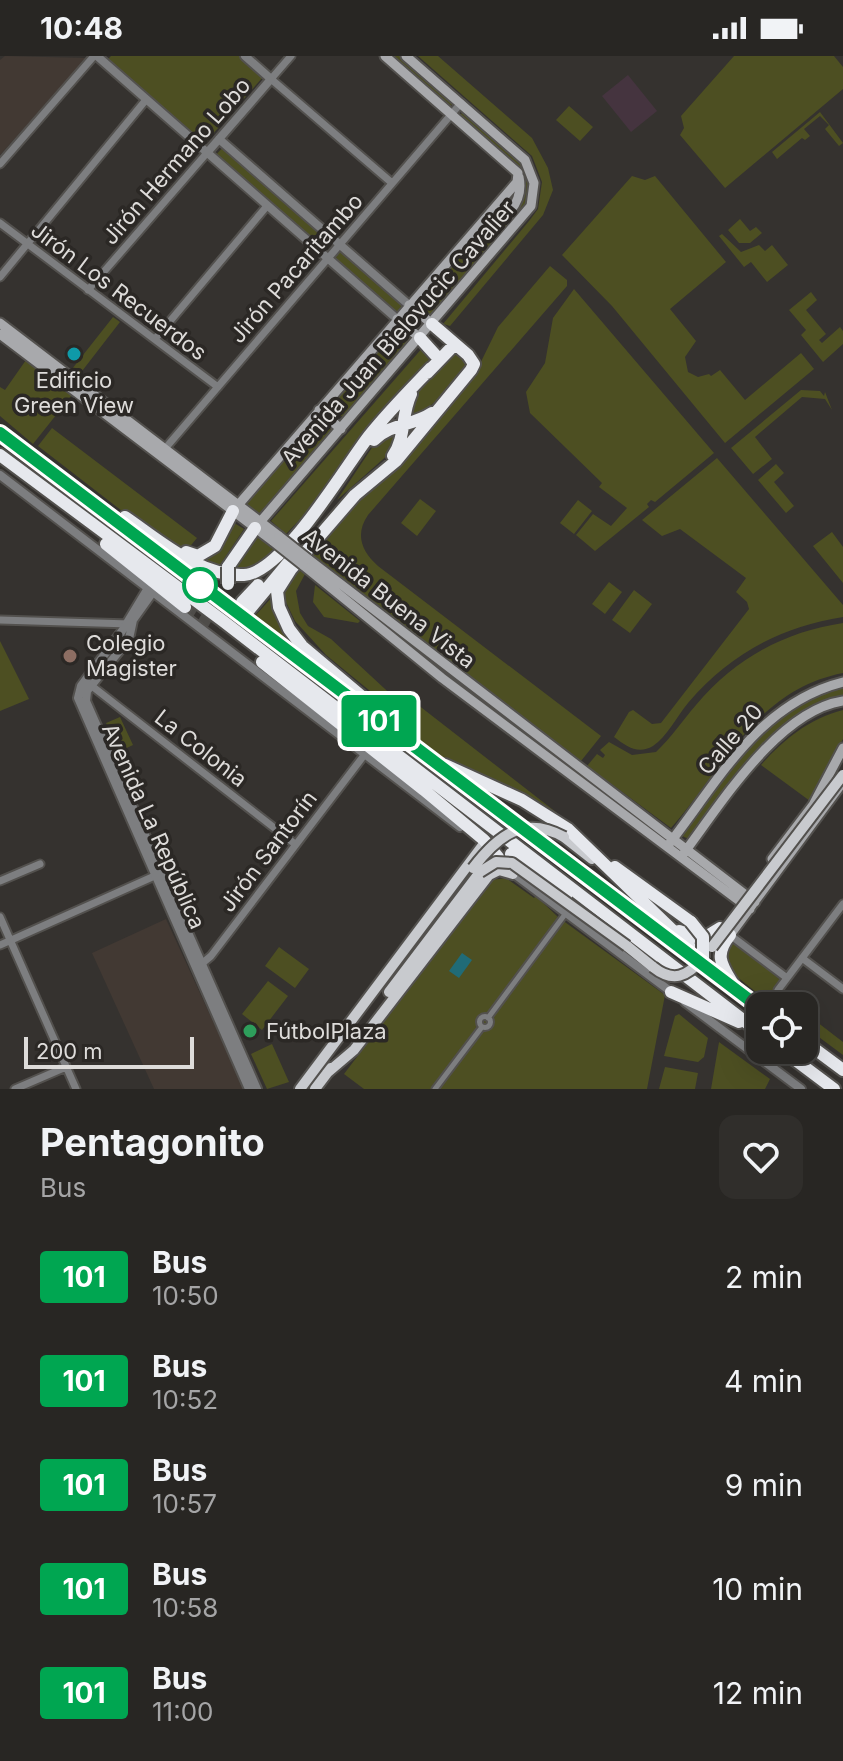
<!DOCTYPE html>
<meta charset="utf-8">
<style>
:root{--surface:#282623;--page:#302e2b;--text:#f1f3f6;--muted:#a5a5a6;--line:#444341}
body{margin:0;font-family:Inter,sans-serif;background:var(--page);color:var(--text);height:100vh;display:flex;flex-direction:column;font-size:30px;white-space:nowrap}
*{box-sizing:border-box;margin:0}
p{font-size:26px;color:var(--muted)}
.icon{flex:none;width:44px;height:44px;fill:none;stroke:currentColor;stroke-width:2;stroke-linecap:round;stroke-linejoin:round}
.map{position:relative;height:1033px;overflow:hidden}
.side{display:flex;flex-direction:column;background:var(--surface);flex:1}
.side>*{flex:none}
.badge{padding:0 16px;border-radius:6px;font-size:28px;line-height:52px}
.fabs{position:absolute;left:746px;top:936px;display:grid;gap:16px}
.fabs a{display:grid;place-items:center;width:72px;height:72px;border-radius:16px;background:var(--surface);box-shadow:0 8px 32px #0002,0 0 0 2px var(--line);font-size:40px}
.scale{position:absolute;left:24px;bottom:20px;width:170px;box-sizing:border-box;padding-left:8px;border:4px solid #dedcda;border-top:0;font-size:22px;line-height:28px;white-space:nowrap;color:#dedcda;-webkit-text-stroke:6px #2b2825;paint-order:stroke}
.map>.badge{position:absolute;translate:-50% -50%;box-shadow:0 0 0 4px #fff}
.round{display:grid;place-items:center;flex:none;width:84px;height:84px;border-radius:16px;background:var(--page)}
.summary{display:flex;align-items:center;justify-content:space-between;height:136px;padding:0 40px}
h1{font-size:38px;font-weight:700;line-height:60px}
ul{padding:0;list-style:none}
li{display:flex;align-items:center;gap:24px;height:104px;padding:0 40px}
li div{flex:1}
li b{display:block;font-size:30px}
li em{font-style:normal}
li .badge{min-width:88px;font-weight:700;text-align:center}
.status{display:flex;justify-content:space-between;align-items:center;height:56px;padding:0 40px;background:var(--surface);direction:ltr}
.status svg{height:22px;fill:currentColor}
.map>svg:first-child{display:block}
.industrial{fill:#45343f}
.built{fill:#423933}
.green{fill:#4d4f22}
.water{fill:#206b77}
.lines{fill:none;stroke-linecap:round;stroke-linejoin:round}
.motorway-tunnel{stroke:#4e4c49;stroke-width:12;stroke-dasharray:12 6;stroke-linecap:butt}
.pedestrian-casing{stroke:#53514e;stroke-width:9}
.minor-casing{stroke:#53514e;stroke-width:11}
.tertiary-casing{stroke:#53514e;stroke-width:12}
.secondary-casing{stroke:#53514e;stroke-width:13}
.primary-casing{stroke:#53514e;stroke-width:14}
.motorway-casing{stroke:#53514e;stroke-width:16}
.pedestrian{stroke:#7d7e80;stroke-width:5}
.minor{stroke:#7d7e80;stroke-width:7}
.tertiary{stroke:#7d7e80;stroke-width:8}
.secondary{stroke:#a8a9ac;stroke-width:9}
.primary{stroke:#c8cace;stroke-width:10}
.motorway{stroke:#e6e8ed;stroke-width:12}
.secondary-bridge-casing{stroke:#53514e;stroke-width:13;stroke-linecap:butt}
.primary-bridge-casing{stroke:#53514e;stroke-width:14;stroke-linecap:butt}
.motorway-bridge-casing{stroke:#53514e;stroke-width:16;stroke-linecap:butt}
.secondary-bridge{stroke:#a8a9ac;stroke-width:9}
.primary-bridge{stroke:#c8cace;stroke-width:10}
.motorway-bridge{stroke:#e6e8ed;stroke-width:12}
.line-casing{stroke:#fff;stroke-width:18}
.line{stroke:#00a651;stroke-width:12}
.culture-dot{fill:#0f9aa8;stroke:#2b2825;stroke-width:3}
.stop-dot{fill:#fff;stroke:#00a651;stroke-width:4}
.education-dot{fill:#8d6e63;stroke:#2b2825;stroke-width:3}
.leisure-dot{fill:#2e9e5b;stroke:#2b2825;stroke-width:3}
.labels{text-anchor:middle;stroke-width:7;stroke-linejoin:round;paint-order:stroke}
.street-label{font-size:22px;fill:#dedcda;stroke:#2b2825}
.poi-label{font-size:22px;fill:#dedcda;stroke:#2b2825;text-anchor:start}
</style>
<div class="status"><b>10:48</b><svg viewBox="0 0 49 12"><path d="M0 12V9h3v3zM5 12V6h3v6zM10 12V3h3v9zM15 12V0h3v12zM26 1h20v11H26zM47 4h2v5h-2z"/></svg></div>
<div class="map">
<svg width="843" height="1033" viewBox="0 0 843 1033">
<rect width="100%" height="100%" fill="#35322f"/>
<path class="industrial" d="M628,19L657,55L631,76L602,40Z"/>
<path class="built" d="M5,0L87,2L0,99V4Z
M166,863L244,1033H154L92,897Z"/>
<path class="green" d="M111,0H239L263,21L204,88L108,3Z
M389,0H402L455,45L449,52Z
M418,0H438L532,82L548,112L553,134L543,159L450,270L443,268L529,165L538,153L542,126L532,100Z
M734,0H834L843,11V33L725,132L680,79L684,72L681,60Z
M569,50L593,71L580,85L556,64Z
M465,54C497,83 532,99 529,146L432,263L414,250L464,194L513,158L522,144L523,126L459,60Z
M820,56L843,87L839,90L825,73L829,69L820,60L804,73L810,80L805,84L802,82L777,103L772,96Z
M223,91L332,186L325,195L215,100Z
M632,120L645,124L655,120L726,206L670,253L696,285L685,301L688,316L698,321L709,318L711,320L720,314L745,344L801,297L814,313L725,387L612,250L562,199Z
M740,163L750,175L756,171L762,177L750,187H739L728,174Z
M722,178L741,196L759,189L765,195L772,189L788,209L767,226L751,206L744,211L719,180Z
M342,193L404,248L396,257L333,203Z
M550,210L567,224V230L368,459C355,478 361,495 378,510L601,680L581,705L310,497L361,438L395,411L474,320L498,271Z
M574,233L714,397L655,446L651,444L647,448L649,451L595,495L576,479L593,458L611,470L627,452L599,431L602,427L530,357L526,336L545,307L553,262Z
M811,236L817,244L806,254L826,278L819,284L822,287L840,271L843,275V288L823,306L801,279L806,274L789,254Z
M113,261L120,266L79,319L72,313Z
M397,268L414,281L345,363L327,349Z
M424,290L436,301L335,427L286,478L271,465Z
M454,295L466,304L468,311L449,335L413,363L406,359C415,334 434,312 454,295Z
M26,304L72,339L33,388L0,360V331L5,334Z
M801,334L820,335L824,340L825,336L832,354L825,343L802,341L755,381L772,403L753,418L731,392Z
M316,362L334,376L260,461L242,448Z
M52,372L197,482L187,494L135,465L38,390Z
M399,372L390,397L337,444L375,387Z
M717,402L843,549V561C780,571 730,598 688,647C677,660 667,681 653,690C638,699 626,690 614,681L629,656L633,654L652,668L661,667L749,553L747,546L736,536L746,522L680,473L662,480L642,464Z
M776,408L784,417L774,426L794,450L786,457L758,424Z
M420,443L436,455L417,480L401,467Z
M578,444L592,455L574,478L560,467Z
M231,465L244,473L218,512L200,506Z
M256,475L278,491C264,507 254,514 233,515Z
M832,476L843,491V527L813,490Z
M299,514L305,518L296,535L300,557L308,570L331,583L398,645L404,638L561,760L559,762L440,704L402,674L397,657L326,599L295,565L285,544L284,532Z
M609,526L622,536L605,558L592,548Z
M315,529L360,565L358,567L324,561L313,546Z
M634,534L652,548L630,577L612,564Z
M273,540L295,589L297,594L255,560Z
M843,567V617C756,634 724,712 671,772L587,710L597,698L603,702L605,699L600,694L609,686L632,699L656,696C671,682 682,665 696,649C735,603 783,576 843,567Z
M0,585L29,643L0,655Z
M843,629V641C773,652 730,733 691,784L682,780L742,695L788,651Z
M843,654V683L810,745L761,709C784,683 809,663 843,654Z
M120,661L133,689L118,696L106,667Z
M506,822L534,842L536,840L558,861L665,939L647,1033H364L344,1018L491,824Z
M733,884L782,925L777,932L783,936L778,943L766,944L726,912L723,900Z
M279,891L309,913L295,932L265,910Z
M268,925L288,940L262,974L242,958Z
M804,956L843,986V999L804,970Z
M679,958L708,982L704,1001L698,1006L664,1000L675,960Z
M719,986L770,1023L765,1033H711Z
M272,988L289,1026L267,1033L251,998Z
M665,1011L698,1017L695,1033H659Z"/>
<path class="water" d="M462,897L472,904L459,922L449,915Z"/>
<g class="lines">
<path class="motorway-tunnel" d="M185,551L215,569L240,548"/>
<defs>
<path id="pedestrian" d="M479.5 966a5.5 5.5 0 1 1 11 0a5.5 5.5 0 1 1-11 0Z
M488,962L566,857
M435,1033L482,971"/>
<path id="minor" d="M291,0L271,23L392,127
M0,108L94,0
M0,167L218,331
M0,221L145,45
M88,234L206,98
M155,283L267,150
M163,395L461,47
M0,564L130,568
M88,627L295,788
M0,825L40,808
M0,861L76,1033
M730,879L787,922
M0,889L159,818
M802,902L843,933
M199,910L211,900L365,698
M778,934L843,848
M15,1033L66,1011"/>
<path id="tertiary" d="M97,0L397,263
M219,83L409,249
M206,98L271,23L245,0
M0,419L460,771
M148,532L122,575L81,630L78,642L249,1033
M153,536L133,564L129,583L87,635L86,645L257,1033
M509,814L674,938
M685,946L801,1033"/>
<path id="secondary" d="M385,0L518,117
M469,186C493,169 526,155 519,121
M409,249L432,268
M397,263L420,282
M0,267L279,480
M0,278L274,486
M319,354L341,373
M233,455L517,126L518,117
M255,472L531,150L534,127L525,104L406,0
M308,503L755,846
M303,509L442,622L750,853
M669,788C719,724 759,647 843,626
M684,797C721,748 778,655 843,645
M772,803L813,749L843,692
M730,879L843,726"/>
<path id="primary" d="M564,781L592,803
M627,890L653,911
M389,936L480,816
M327,1017L354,994L489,819L499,814L513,818
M300,1033L483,789
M315,1033L331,1012"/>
<path id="motorway" d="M420,282L439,303
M427,317L455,288
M0,377L760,952
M374,384C391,367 413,370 432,357
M0,399L223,565L760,977
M393,400C406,381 401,359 411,338
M125,461C159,484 200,521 244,519C283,517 345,411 369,380C388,356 410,334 431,312
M106,488L185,551
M186,496L198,500L215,490L233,455
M228,511L255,472
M242,546L258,529
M249,554L288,507
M262,606L424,734L484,784L498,801
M385,660L302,590L289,573L279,551L277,535L291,513L355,439L396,405L471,314L474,308L468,299L432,268
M445,709L522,744L568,773L694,895
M511,798L566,841
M615,811L691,866
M679,875L702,883L720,872
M730,879C714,899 721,908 733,928
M671,936L739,966
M804,985L843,1014
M782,994L834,1033"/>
</defs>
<use href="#pedestrian" class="pedestrian-casing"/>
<use href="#minor" class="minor-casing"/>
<use href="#tertiary" class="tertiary-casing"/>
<use href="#secondary" class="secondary-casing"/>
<use href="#primary" class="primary-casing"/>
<use href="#motorway" class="motorway-casing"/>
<use href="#pedestrian" class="pedestrian"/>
<use href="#minor" class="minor"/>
<use href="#tertiary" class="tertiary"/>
<use href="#secondary" class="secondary"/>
<use href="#primary" class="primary"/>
<use href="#motorway" class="motorway"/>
<defs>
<path id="secondary-bridge" d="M279,480L308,503
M274,486L303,509"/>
<path id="primary-bridge" d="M473,812C498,779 524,759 564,781
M480,816L496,806L512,807L627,890
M712,891L843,719
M653,911C673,927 687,921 703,902"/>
<path id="motorway-bridge" d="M228,528V511
M691,866L703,881V902"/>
</defs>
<use href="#secondary-bridge" class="secondary-bridge-casing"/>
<use href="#primary-bridge" class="primary-bridge-casing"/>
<use href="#motorway-bridge" class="motorway-bridge-casing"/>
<use href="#secondary-bridge" class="secondary-bridge"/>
<use href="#primary-bridge" class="primary-bridge"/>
<use href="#motorway-bridge" class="motorway-bridge"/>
</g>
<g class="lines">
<defs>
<path id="line" d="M0,377L760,952"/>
</defs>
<use href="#line" class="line-casing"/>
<use href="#line" class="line"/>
</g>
<circle class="culture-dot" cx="74" cy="298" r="8"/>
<circle class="stop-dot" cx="200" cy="529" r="16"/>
<circle class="education-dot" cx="70" cy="600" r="8"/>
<circle class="leisure-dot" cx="250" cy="975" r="8"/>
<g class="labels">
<g class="street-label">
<text transform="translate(176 105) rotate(-49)" y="8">Jirón Hermano Lobo</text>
<text transform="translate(296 212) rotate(-49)" y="8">Jirón Pacaritambo</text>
<text transform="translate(119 235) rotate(37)" y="8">Jirón Los Recuerdos</text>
<text transform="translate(398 277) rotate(-49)" y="8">Avenida Juan Bielovucic Cavalier</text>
<text transform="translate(389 542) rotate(38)" y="8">Avenida Buena Vista</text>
<text transform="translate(730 683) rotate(-49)" y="8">Calle 20</text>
<text transform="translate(201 692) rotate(38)" y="8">La Colonia</text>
<text transform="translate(154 770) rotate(66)" y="8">Avenida La República</text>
<text transform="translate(268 795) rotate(-53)" y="8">Jirón Santorín</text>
</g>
<g class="poi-label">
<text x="74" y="332" text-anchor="middle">Edificio<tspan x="74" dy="25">Green View</tspan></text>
<text x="86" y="595">Colegio<tspan x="86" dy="25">Magister</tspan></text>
<text x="266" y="983">FútbolPlaza</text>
</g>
</g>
</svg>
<div class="fabs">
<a><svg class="icon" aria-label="locate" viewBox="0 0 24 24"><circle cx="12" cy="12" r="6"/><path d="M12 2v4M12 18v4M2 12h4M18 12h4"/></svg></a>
</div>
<div class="scale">200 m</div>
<b class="badge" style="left:379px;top:665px;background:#00a651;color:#fff">101</b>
</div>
<section class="side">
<div class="summary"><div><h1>Pentagonito</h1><p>Bus</p></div><a class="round"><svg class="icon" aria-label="heart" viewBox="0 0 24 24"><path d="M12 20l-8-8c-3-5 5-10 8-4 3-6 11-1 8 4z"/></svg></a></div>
<ul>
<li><span class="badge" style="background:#00a651;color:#fff">101</span><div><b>Bus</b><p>10:50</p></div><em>2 min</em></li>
<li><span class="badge" style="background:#00a651;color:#fff">101</span><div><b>Bus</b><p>10:52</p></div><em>4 min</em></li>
<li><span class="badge" style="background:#00a651;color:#fff">101</span><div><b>Bus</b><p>10:57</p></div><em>9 min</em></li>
<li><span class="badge" style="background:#00a651;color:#fff">101</span><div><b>Bus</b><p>10:58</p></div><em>10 min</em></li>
<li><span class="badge" style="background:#00a651;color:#fff">101</span><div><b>Bus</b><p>11:00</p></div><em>12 min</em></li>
</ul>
</section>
